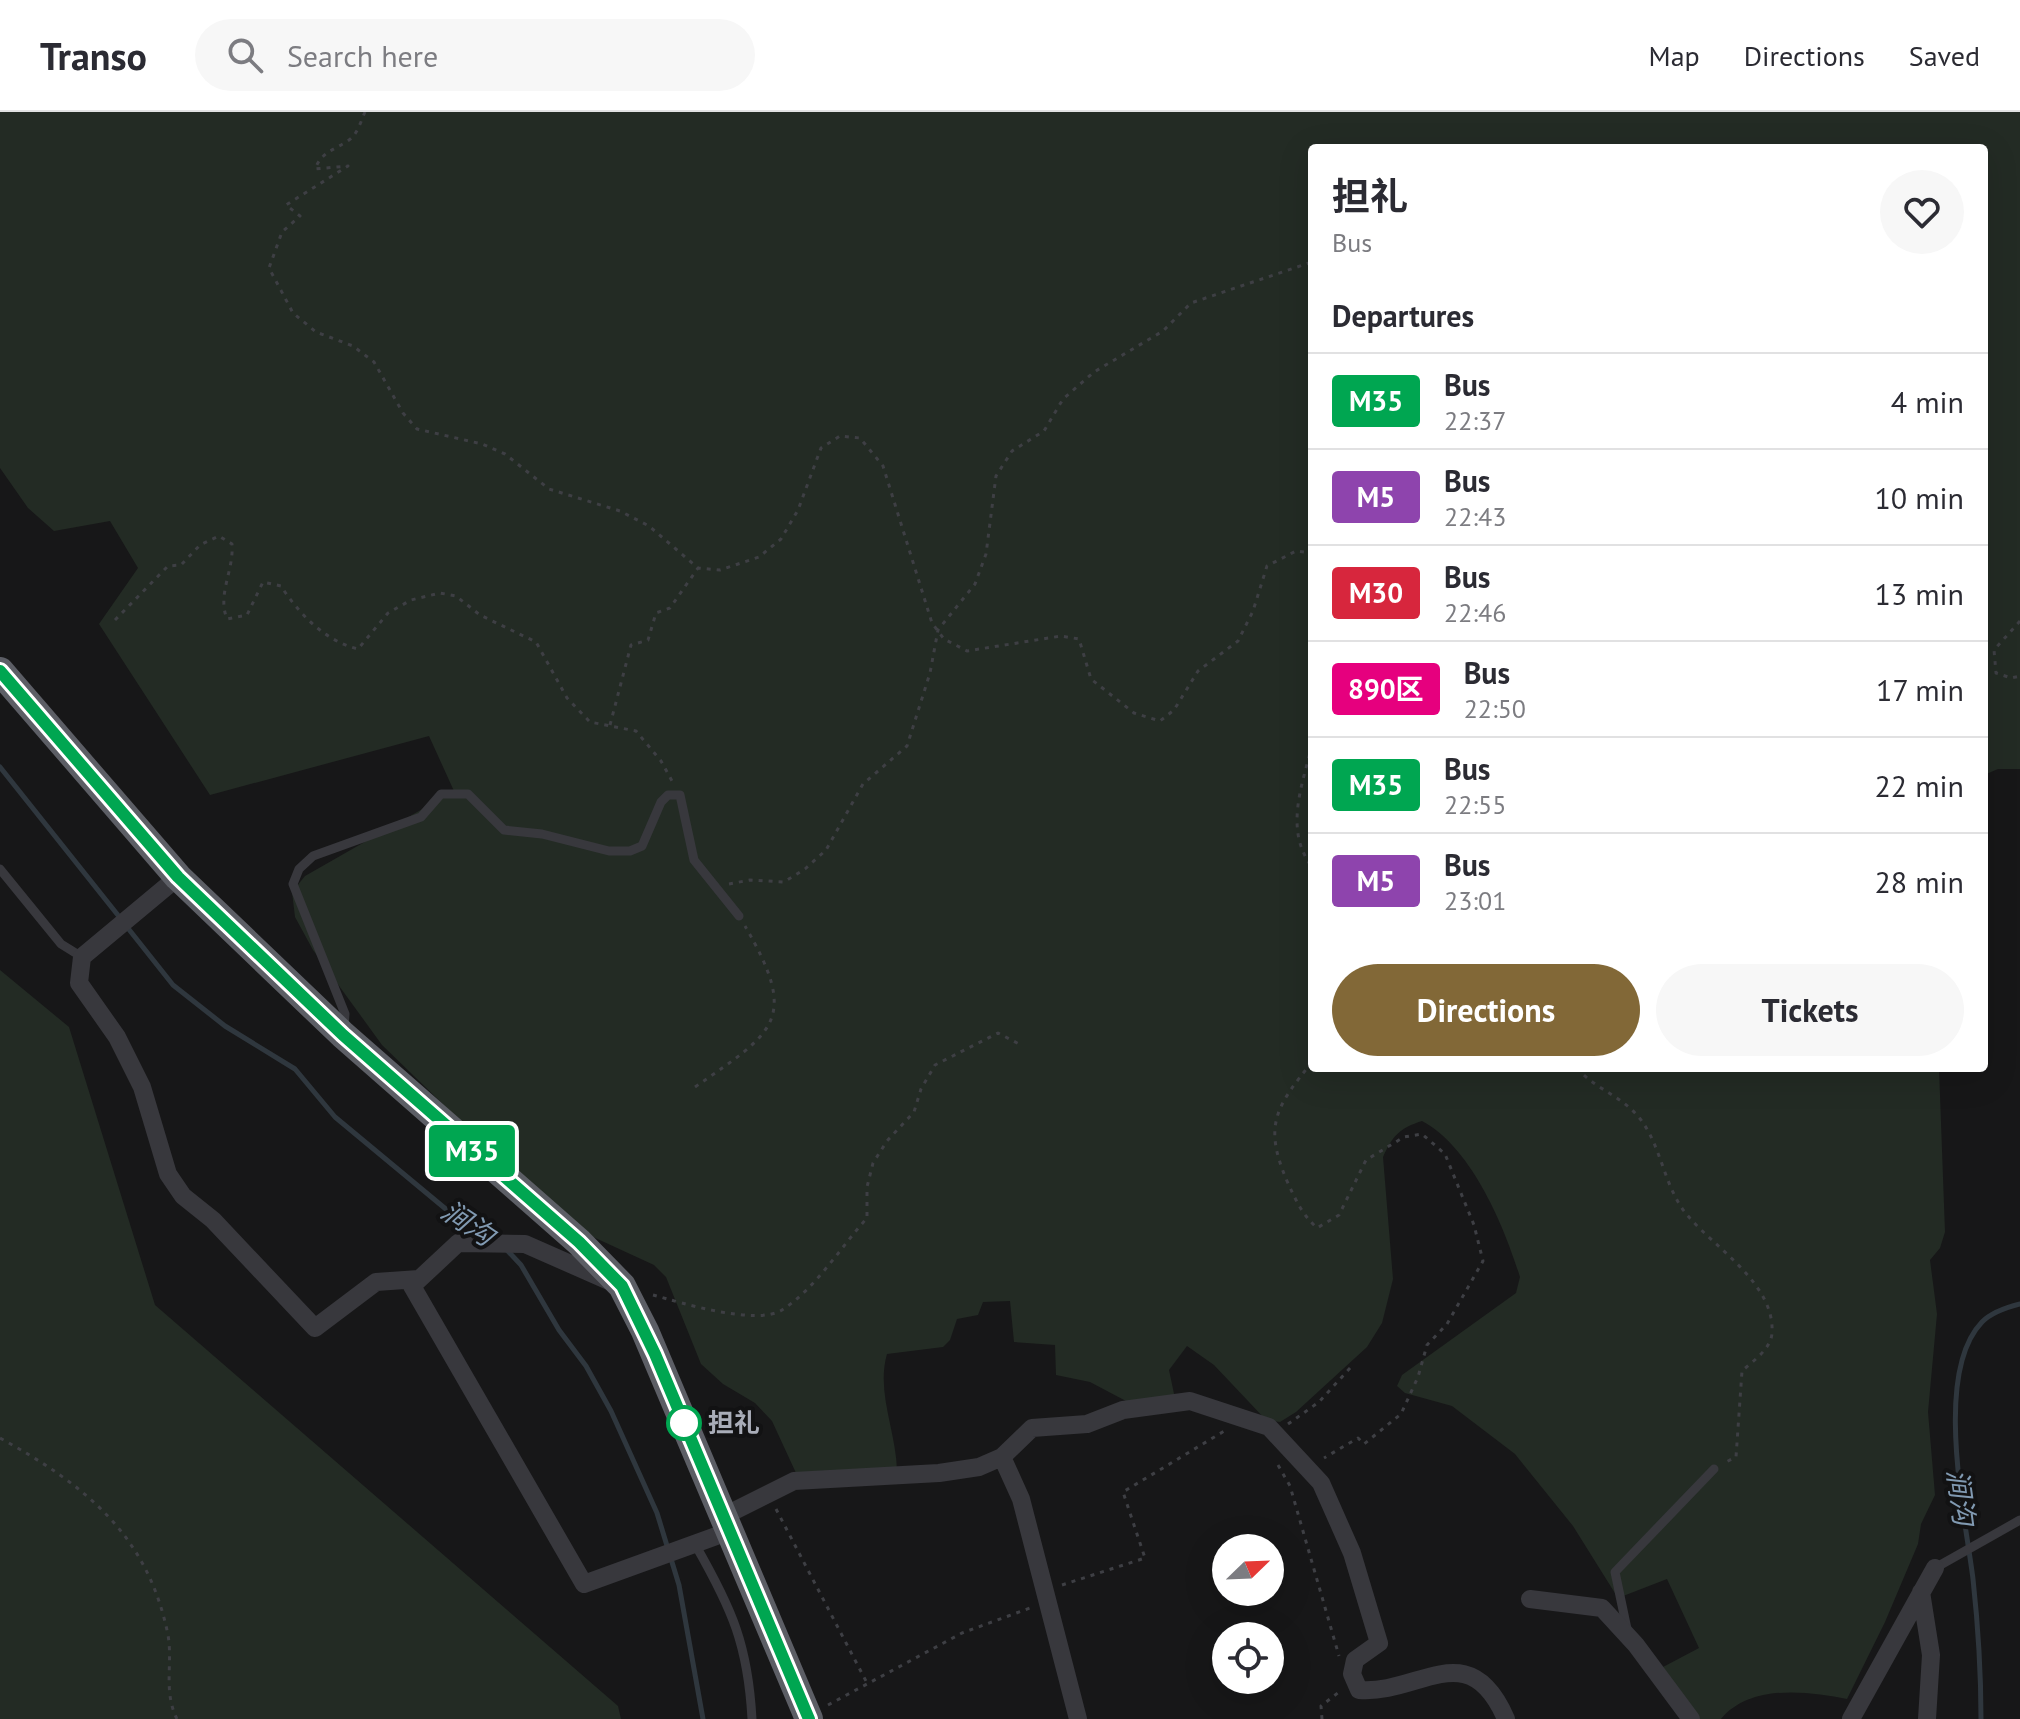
<!DOCTYPE html>
<meta charset="utf-8">
<style>
:root{--surface:#fff;--page:#f7f7f7;--text:#2b2b33;--muted:#7c7c81;--line:#e1e1e2;--accent:#826837}
body{margin:0;font-family:"PT Sans","Noto Sans SC",sans-serif;background:var(--page);color:var(--text);height:100vh;display:flex;flex-direction:column;font-size:30px;white-space:nowrap}
*{box-sizing:border-box;margin:0}
p{font-size:26px;color:var(--muted)}
.icon{flex:none;width:44px;height:44px;fill:none;stroke:currentColor;stroke-width:2;stroke-linecap:round;stroke-linejoin:round}
.map{position:relative;flex:1;overflow:hidden}
.drawer{position:absolute;left:1308px;top:32px;width:680px;height:928px;display:flex;flex-direction:column;background:var(--surface);border-radius:8px;box-shadow:0 8px 32px #0002}
.drawer>*{flex:none}
.badge{padding:0 16px;border-radius:6px;font-size:28px;line-height:52px}
.needle{width:52px;rotate:67deg}
.tools{position:absolute;left:1212px;top:1422px;display:grid;gap:16px}
.tools a{display:grid;place-items:center;width:72px;height:72px;border-radius:50%;background:var(--surface);box-shadow:0 8px 32px #0002;font-size:40px}
.map>.badge{position:absolute;translate:-50% -50%;box-shadow:0 0 0 4px #fff}
h2{padding:0 24px;font-size:30px;line-height:72px}
.round{display:grid;place-items:center;flex:none;width:84px;height:84px;border-radius:42px;background:var(--page)}
.overview{display:flex;align-items:center;justify-content:space-between;height:136px;padding:0 24px}
h1{font-size:38px;font-weight:700;line-height:60px}
.primary-button{display:flex;gap:16px;margin-top:auto;padding:16px 24px}
.primary-button a{flex:1;height:92px;border-radius:48px;background:var(--accent);color:#fff;font-size:32px;font-weight:700;line-height:92px;text-align:center}
.primary-button a+a{background:var(--page);color:var(--text)}
ul{padding:0;list-style:none}
li{display:flex;align-items:center;gap:24px;height:96px;padding:0 24px;border-top:2px solid var(--line)}
li div{flex:1}
li b{display:block;font-size:30px}
li em{font-style:normal}
li .badge{min-width:88px;font-weight:700;text-align:center}
header{display:flex;align-items:center;gap:48px;box-sizing:border-box;height:112px;padding:0 40px;background:var(--surface);border-bottom:2px solid var(--line)}
header strong{font-size:38px}
nav{display:flex;gap:44px;margin-inline-start:auto;font-size:28px}
.search{width:560px;height:72px;background:var(--page);display:flex;align-items:center;gap:20px;box-sizing:border-box;padding:0 28px;border-radius:44px;color:var(--muted);font-size:30px}
.map>svg:first-child{display:block}
.green{fill:#232b24}
.lines{fill:none;stroke-linecap:round;stroke-linejoin:round}
.stream{stroke:#2f373e;stroke-width:5}
.path{stroke:#3e3f44;stroke-width:3;stroke-dasharray:4 6;stroke-linecap:butt}
.service{stroke:#38383d;stroke-width:9}
.minor{stroke:#38383d;stroke-width:18}
.trunk{stroke:#5c5e65;stroke-width:28}
.line-casing{stroke:#fff;stroke-width:18}
.line{stroke:#00a651;stroke-width:12}
.stop-dot{fill:#fff;stroke:#00a651;stroke-width:4}
.labels{text-anchor:middle;stroke-width:8;stroke-linejoin:round;paint-order:stroke}
.stop-label{font-size:26px;font-weight:bold;fill:#a9adb8;stroke:#121213;text-anchor:start}
.water-label{font-size:28px;font-style:italic;fill:#819ab2;stroke:#121213}
</style>
<header>
<strong>Transo</strong>
<div class="search"><svg class="icon" aria-label="search" viewBox="0 0 24 24"><circle cx="10" cy="10" r="6"/><path d="M15 15l6 6"/></svg>Search here</div>
<nav><a>Map</a><a>Directions</a><a>Saved</a></nav>
</header>
<div class="map">
<svg width="2020" height="1607" viewBox="0 0 2020 1607">
<rect width="100%" height="100%" fill="#171718"/>
<path class="green" d="M0,0H2020V657H1998L1984,663V36H1312V956H1939L1945,1120L1940,1136L1930,1148L1937,1202L1928,1300L1935,1383L1921,1412L1918,1432L1885,1510L1847,1587C1807,1579 1750,1572 1721,1607H1699L1663,1555L1699,1536L1667,1467L1618,1486L1573,1414L1515,1342L1452,1294L1405,1281L1397,1274L1402,1263L1516,1181L1520,1165C1504,1113 1471,1035 1422,1009C1400,1016 1393,1023 1383,1045L1393,1167L1382,1211L1367,1235L1296,1300L1280,1310L1266,1308L1214,1253L1187,1234L1169,1258L1177,1296L1126,1289L1090,1270L1056,1263L1055,1233L1014,1230L1010,1189L983,1190L978,1203L957,1207L950,1228L943,1235L887,1242C876,1280 896,1319 897,1358L796,1361L772,1309L755,1291L723,1272L701,1252L666,1165L654,1153L591,1124L552,1098L382,933L313,838L295,805L292,780L305,764L454,679L429,624L210,683L99,512L138,456L110,409L54,419L28,396L0,356Z
M0,858L69,915L155,1193L618,1594L621,1607H0Z"/>
<g class="lines">
<path class="stream" d="M0,655L121,807
M127,815L173,873L225,914L295,957L335,1005L453,1103L486,1125
M505,1136L521,1153L559,1218L586,1254L611,1299L657,1401L679,1473L703,1607
M1981,1607C1981,1560 1978,1513 1973,1467C1965,1403 1933,1261 1982,1210C1991,1201 2008,1195 2020,1192"/>
<path class="path" d="M365,0C361,9 357,23 349,28C335,38 322,39 315,57L348,54L286,93L300,104L282,120L269,156L293,201L316,220L353,234L374,250L403,301L417,317L482,332L505,342L549,377L620,399L649,414L698,456L720,458L759,445L781,427L798,398L821,336L840,324L860,326L883,354L932,511L944,527L967,539L1061,524L1079,527L1091,567L1134,601L1160,609L1174,598L1198,559L1238,529L1253,499L1267,454L1296,439L1312,441
M115,508L168,454L181,453L200,433L219,424L232,432C234,459 217,482 227,507L247,503L263,470L281,474C299,502 325,529 358,537L388,501L411,488L440,481L456,484L480,503L536,530L567,586L590,610L636,619L661,649L672,669
M2020,509L1994,538L1996,561L2011,566L2020,564
M610,613L631,533L648,528L656,501L670,496L698,456
M1312,633C1302,674 1284,718 1312,755
M729,772L750,768L784,770L805,757L826,738L863,672L907,634L930,561L938,518L975,472L986,442L996,364L1012,339L1044,319L1063,287L1094,260L1163,219L1191,191L1312,150
M1312,950C1276,995 1263,1013 1287,1069C1296,1089 1302,1102 1317,1116L1339,1103L1366,1048L1404,1025L1422,1022L1445,1042L1474,1113L1483,1149L1447,1212L1427,1233L1418,1265L1401,1302L1364,1332L1358,1326L1324,1346
M1577,956C1593,975 1618,983 1635,1001C1662,1029 1662,1074 1688,1104C1716,1137 1775,1172 1772,1221C1771,1237 1753,1249 1742,1259L1736,1345L1724,1351
M695,975C774,920 800,908 745,814
M653,1183C682,1191 756,1214 782,1198C815,1177 841,1135 867,1106V1075L873,1051L887,1029L914,1000L921,977L935,953L998,921L1021,933
M1288,1312L1319,1290L1351,1255
M0,1326C85,1373 148,1423 168,1523C173,1552 163,1579 177,1607
M1278,1353L1290,1374L1339,1544
M776,1397L867,1571
M1062,1473L1145,1446L1123,1380L1226,1318
M828,1593L962,1521L1030,1496
M1322,1607L1321,1594L1339,1580"/>
<path class="service" d="M0,757L61,832L82,845
M344,915L345,902L293,772L299,757L313,744L421,705L441,682H468L504,718L542,722L609,739H630L642,734L661,690L668,683H680L694,748L739,804
M696,1434C732,1497 748,1533 752,1607
M1935,1456L2020,1408
M1627,1517L1615,1460L1714,1357"/>
<path class="minor" d="M178,765L82,845L79,871L117,925L142,975L168,1062L183,1084L213,1108L315,1216L376,1170L419,1167
M609,1169L525,1132L458,1131L412,1174L584,1472L730,1419
M1002,1345L1021,1387L1078,1607
M724,1404L794,1369L939,1361L979,1355L1002,1345L1032,1316L1087,1312L1123,1298L1190,1289L1269,1315L1321,1371L1352,1441L1379,1531L1355,1548L1352,1562L1359,1578C1419,1583 1469,1521 1506,1607
M1921,1480L1931,1543L1927,1607
M1530,1487L1602,1496L1636,1533L1691,1607
M1851,1607L1935,1456"/>
<path class="trunk" d="M0,559L178,765L343,923L579,1130L622,1174L645,1219L809,1607"/>
</g>
<g class="lines">
<defs>
<path id="line" d="M0,559L178,765L343,923L579,1130L622,1174L655,1242L809,1607"/>
</defs>
<use href="#line" class="line-casing"/>
<use href="#line" class="line"/>
</g>
<circle class="stop-dot" cx="684" cy="1311" r="16"/>
<g class="labels">
<g class="stop-label">
<text x="708" y="1320">担礼</text>
</g>
<g class="water-label">
<text transform="translate(468 1111) rotate(34)" y="10">涧沟</text>
<text transform="translate(1961 1385) rotate(82)" y="10">涧沟</text>
</g>
</g>
</svg>
<div class="tools">
<a><svg class="needle" viewBox="-14 -14 28 28"><path d="M0-13l5 13h-10z" fill="#e53935"/><path d="M0 13l5-13h-10z" fill="#7c7c81"/></svg></a>
<a><svg class="icon" aria-label="locate" viewBox="0 0 24 24"><circle cx="12" cy="12" r="6"/><path d="M12 2v4M12 18v4M2 12h4M18 12h4"/></svg></a>
</div>
<b class="badge" style="left:472px;top:1039px;background:#00a651;color:#fff">M35</b>
<section class="drawer">
<div class="overview"><div><h1>担礼</h1><p>Bus</p></div><a class="round"><svg class="icon" aria-label="heart" viewBox="0 0 24 24"><path d="M12 20l-8-8c-3-5 5-10 8-4 3-6 11-1 8 4z"/></svg></a></div>
<h2>Departures</h2>
<ul>
<li><span class="badge" style="background:#00a651;color:#fff">M35</span><div><b>Bus</b><p>22:37</p></div><em>4 min</em></li>
<li><span class="badge" style="background:#8e44ad;color:#fff">M5</span><div><b>Bus</b><p>22:43</p></div><em>10 min</em></li>
<li><span class="badge" style="background:#d7263d;color:#fff">M30</span><div><b>Bus</b><p>22:46</p></div><em>13 min</em></li>
<li><span class="badge" style="background:#e6007e;color:#fff">890区</span><div><b>Bus</b><p>22:50</p></div><em>17 min</em></li>
<li><span class="badge" style="background:#00a651;color:#fff">M35</span><div><b>Bus</b><p>22:55</p></div><em>22 min</em></li>
<li><span class="badge" style="background:#8e44ad;color:#fff">M5</span><div><b>Bus</b><p>23:01</p></div><em>28 min</em></li>
</ul>
<div class="primary-button"><a>Directions</a><a>Tickets</a></div>
</section>
</div>
